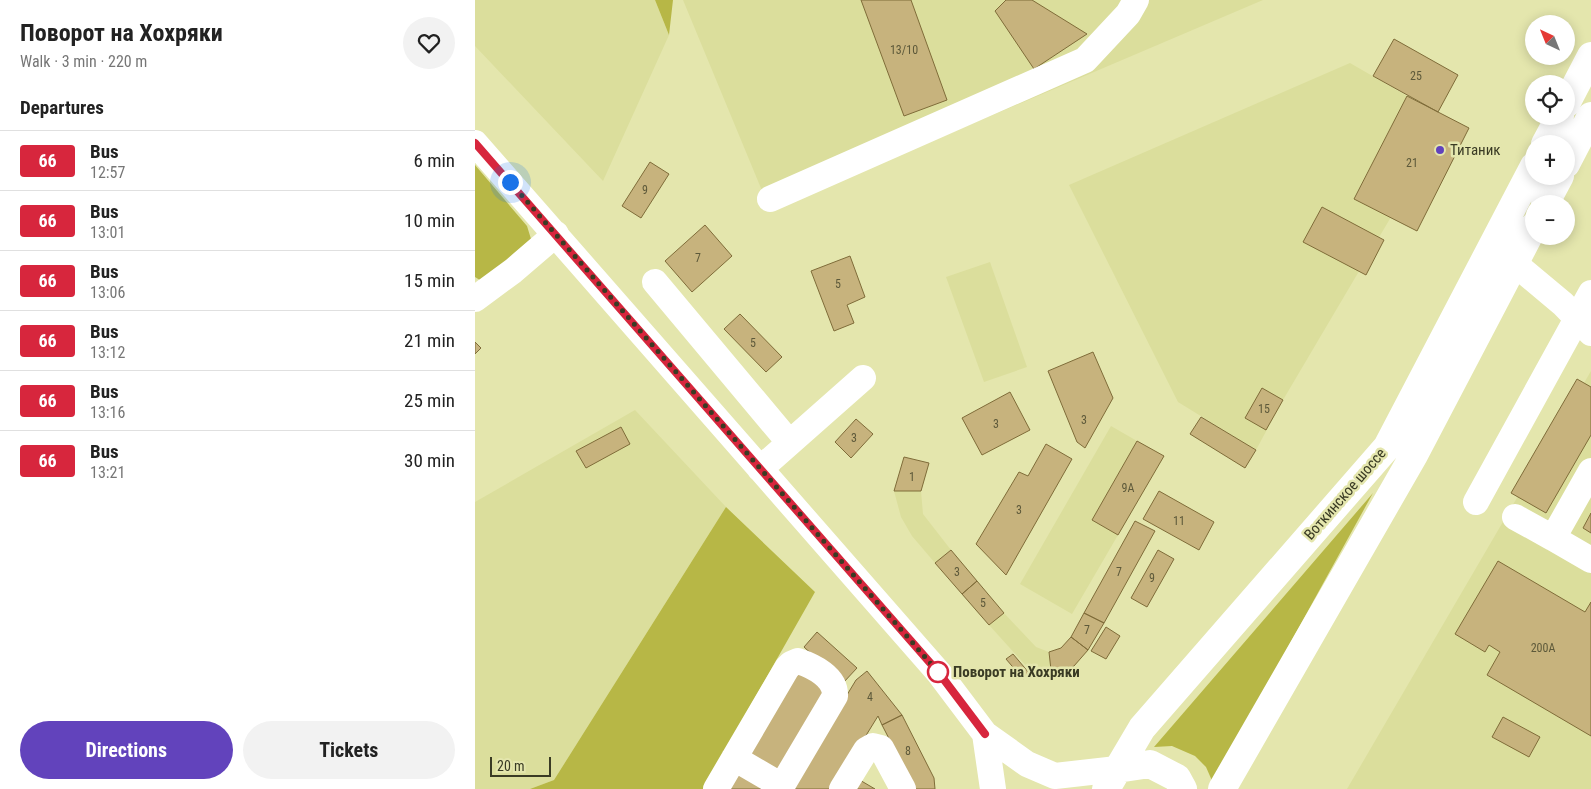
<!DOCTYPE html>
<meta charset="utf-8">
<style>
:root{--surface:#fff;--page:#f2f2f2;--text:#222;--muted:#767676;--line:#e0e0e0;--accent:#6243bc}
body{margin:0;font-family:"Roboto Condensed",sans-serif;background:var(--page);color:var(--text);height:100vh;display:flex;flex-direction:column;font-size:19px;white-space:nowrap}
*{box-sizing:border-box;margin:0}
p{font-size:16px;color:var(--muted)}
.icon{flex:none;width:28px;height:28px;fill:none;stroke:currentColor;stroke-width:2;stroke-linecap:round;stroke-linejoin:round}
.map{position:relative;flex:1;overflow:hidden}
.sheet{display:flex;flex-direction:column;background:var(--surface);width:475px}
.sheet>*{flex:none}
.badge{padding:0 10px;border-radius:4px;font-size:18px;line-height:32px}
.needle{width:32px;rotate:317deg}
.tools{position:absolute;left:1050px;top:15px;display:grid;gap:10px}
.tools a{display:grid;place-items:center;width:50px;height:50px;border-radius:50%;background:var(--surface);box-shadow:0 2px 12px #0003;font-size:25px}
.scale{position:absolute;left:15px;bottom:12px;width:61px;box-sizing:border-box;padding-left:5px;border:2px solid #3a3b24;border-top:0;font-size:14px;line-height:18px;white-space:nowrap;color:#3a3b24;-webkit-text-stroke:4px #e4e6ad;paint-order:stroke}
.you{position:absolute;width:25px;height:25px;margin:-12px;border:4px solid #fff;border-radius:50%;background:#1a73e8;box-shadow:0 0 0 8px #1a73e833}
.map>.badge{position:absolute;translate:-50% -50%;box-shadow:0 0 0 2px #fff}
h2{padding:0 20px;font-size:19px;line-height:45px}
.round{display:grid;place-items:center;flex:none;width:52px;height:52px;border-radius:26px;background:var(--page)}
.overview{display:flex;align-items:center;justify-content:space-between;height:85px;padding:0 20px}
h1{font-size:24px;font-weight:700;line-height:38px}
.action{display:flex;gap:10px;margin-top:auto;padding:10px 20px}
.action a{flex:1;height:58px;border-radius:30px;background:var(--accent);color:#fff;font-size:20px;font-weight:700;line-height:58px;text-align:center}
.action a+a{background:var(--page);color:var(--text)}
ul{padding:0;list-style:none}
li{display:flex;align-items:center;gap:15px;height:60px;padding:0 20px;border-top:1px solid var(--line)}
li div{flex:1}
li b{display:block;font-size:19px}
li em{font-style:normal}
li .badge{min-width:55px;font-weight:700;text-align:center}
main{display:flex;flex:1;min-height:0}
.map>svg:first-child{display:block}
.built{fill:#dbde9c}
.green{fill:#b7b746}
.building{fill:#c7b37d;stroke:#7f6c39}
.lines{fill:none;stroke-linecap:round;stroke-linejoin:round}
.minor{stroke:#fff;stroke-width:26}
.major{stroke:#fff;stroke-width:28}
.line-casing{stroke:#fff;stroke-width:11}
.line{stroke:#d7263d;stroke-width:8}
.walk{stroke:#3a3b24;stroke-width:5;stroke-dasharray:0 9}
.poi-dot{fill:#6243bc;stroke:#e4e6ad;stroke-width:2}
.stop-dot{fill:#fff;stroke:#d7263d;stroke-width:2.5}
.labels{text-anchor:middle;stroke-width:5;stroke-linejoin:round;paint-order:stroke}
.number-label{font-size:12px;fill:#5d593a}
.poi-label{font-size:15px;fill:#3a3b24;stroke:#e4e6ad;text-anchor:start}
.street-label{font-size:15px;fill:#3a3b24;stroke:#e4e6ad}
.stop-label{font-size:15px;font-weight:bold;fill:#3a3b24;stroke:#e4e6ad;text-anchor:start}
</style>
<main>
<section class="sheet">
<div class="overview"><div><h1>Поворот на Хохряки</h1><p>Walk · 3 min · 220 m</p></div><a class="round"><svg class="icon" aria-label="heart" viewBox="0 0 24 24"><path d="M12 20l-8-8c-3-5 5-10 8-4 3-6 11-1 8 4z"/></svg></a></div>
<h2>Departures</h2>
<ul>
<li><span class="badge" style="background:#d7263d;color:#fff">66</span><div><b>Bus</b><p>12:57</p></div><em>6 min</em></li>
<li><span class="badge" style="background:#d7263d;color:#fff">66</span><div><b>Bus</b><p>13:01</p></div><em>10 min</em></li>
<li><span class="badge" style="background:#d7263d;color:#fff">66</span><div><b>Bus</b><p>13:06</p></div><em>15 min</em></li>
<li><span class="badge" style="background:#d7263d;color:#fff">66</span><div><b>Bus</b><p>13:12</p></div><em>21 min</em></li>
<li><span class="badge" style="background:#d7263d;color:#fff">66</span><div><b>Bus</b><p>13:16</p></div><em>25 min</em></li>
<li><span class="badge" style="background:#d7263d;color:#fff">66</span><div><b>Bus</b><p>13:21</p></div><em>30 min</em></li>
</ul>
<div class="action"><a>Directions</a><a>Tickets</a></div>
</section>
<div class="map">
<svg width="1116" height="789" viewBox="0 0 1116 789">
<rect width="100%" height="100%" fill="#e4e6ad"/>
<path class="built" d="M0,0H180L194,35L128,181L0,46Z
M208,0H788L295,210Z
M875,63L932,96L879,198L916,217L808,400L781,450L703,402L594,185Z
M515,262L552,367L509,382L471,277Z
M1116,371V789H872Z
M160,410L251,507L79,780L55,789H0V502Z
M636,426L662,441L617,520L643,535L597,614L545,584Z
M419,491H446L448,514L476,550L460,563L437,536L426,517Z
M529,613L561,647L574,652L577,679L554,669L514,625Z"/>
<path class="green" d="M180,0H198L194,35Z
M0,165L52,226L56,239L8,282L0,277Z
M898,493L738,783L731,767L720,756L697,746L679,747Z
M251,507L340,592L228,789H55L79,780Z"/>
<path class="building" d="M386,0H436L472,100L429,116Z
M531,0H557L612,34L559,69L520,11Z
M919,39L983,75L963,112L898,76Z
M932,96L994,128L942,231L879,199Z
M175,162L194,174L166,218L147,206Z
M847,207L909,240L891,275L828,242Z
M230,225L257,256L217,292L190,261Z
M375,256L390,297L372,305L379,323L359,331L336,271Z
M265,314L307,357L291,372L249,329Z
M0,342L6,348L0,354Z
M618,352L638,398L610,448L602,442L573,371Z
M1102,379L1116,387V435L1071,513L1036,493Z
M787,388L808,400L791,430L770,418Z
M535,392L555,430L507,455L487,418Z
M726,417L781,450L770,468L715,434Z
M381,419L398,434L376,458L360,442Z
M146,427L155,444L111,468L101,451Z
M662,441L689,456L643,535L617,520Z
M571,444L597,459L531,575L501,544L544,472L553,476Z
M429,457L454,463L446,491H419Z
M684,491L739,522L724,550L668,519Z
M1116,513V533L1108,528Z
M660,521L680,531L629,623L609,613Z
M476,550L502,581L487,594L460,563Z
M683,550L699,559L672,607L656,598Z
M1023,561L1110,612L1116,602V736L1012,675L1025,652L1014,645L1010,652L980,634Z
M502,581L529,613L514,625L487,594Z
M609,613L629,623L613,650L596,637Z
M631,627L645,636L631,659L616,651Z
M342,632L382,668L368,683L329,647Z
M596,637L613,650L599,666L577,679L574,652L586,648Z
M538,654L555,674L548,679L531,659Z
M320,669L356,690L304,777L268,756Z
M392,671L427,715L407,725L403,716L358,789H315L381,680Z
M427,715L459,778L460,789H440L407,725Z
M1028,717L1065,737L1054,757L1017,737Z
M261,769L294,789H249Z
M383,779L400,789H377Z"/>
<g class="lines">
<path class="minor" d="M0,143L464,673L510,734L552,764L580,776L642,769
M295,199L610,60L653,14L661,0
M1039,263L1088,304L1116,333
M180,282L314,442
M0,299L38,271L81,234
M285,469L388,378
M1116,471L1078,538L1116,560
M1001,502L1116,293
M1040,517L1078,538
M510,734L518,789
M259,758L307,786
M241,789L312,668L316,664L323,661C338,666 361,677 360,696L305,789
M367,789L391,750L398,746L406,748L428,789"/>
<path class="major" d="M1091,104L1116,56
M1070,144L1085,116
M1091,164L1116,116
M1070,204L1085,176
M642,769L675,764L702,778L708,789
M631,789L667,728L912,447L1059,166
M747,789L939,455L1059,226"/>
</g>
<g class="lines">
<defs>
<path id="line" d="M0,143L464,673L510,734"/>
</defs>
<use href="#line" class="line-casing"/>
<use href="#line" class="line"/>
<path class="walk" d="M35,182L464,673L463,672"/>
</g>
<circle class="poi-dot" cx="965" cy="150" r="5"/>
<circle class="stop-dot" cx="463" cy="672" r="10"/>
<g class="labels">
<g class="number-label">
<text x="429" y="54">13/10</text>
<text x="941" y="80">25</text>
<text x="937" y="167">21</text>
<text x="170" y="194">9</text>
<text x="223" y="262">7</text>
<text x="363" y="288">5</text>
<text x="278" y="347">5</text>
<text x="789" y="413">15</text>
<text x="609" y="424">3</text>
<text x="521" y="428">3</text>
<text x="379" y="442">3</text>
<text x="437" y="481">1</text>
<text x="653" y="492">9А</text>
<text x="544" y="514">3</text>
<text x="704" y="525">11</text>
<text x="482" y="576">3</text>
<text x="644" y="576">7</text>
<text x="677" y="582">9</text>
<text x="508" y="607">5</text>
<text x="612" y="634">7</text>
<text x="1068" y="652">200А</text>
<text x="395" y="701">4</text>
<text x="433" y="755">8</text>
</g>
<g class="poi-label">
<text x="975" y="155">Титаник</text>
</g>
<g class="street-label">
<text transform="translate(870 494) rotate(-49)" y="5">Воткинское шоссе</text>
</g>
<g class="stop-label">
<text x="478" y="677">Поворот на Хохряки</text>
</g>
</g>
</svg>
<div class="tools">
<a><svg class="needle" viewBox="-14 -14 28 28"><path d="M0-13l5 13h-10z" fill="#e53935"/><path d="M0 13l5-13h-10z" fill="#767676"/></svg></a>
<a><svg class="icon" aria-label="locate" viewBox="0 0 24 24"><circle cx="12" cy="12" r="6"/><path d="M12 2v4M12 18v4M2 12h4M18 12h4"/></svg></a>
<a>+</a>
<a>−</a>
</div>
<div class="scale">20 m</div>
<div class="you" style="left:35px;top:182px"></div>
</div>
</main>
